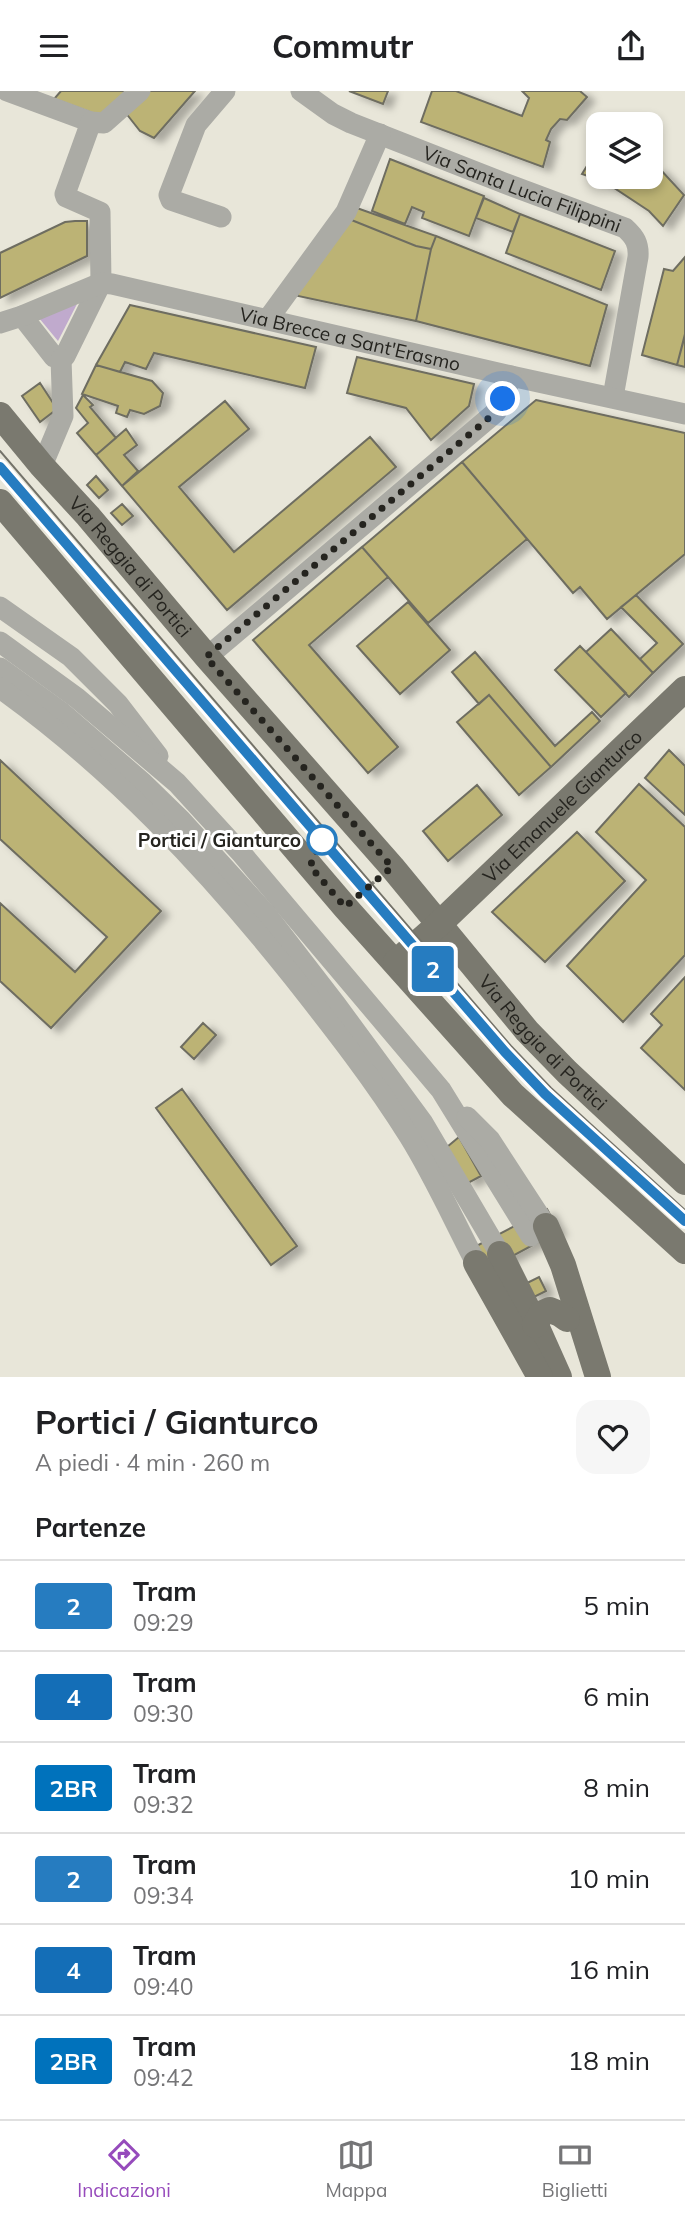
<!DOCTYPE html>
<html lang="it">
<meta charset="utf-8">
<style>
:root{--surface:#fff;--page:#f6f6f6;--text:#202124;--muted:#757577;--line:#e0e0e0;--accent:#964bbc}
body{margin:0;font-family:Mulish,sans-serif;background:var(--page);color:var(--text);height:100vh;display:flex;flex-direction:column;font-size:26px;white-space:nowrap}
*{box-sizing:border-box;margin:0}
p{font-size:23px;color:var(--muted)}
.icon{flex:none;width:38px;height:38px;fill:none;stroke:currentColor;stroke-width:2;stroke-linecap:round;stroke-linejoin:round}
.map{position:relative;height:1286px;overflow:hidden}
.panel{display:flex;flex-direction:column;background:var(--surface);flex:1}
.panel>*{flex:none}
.badge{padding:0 14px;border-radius:5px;font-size:24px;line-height:46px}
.buttons{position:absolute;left:586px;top:21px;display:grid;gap:14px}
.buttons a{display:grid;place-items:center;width:77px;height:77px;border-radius:14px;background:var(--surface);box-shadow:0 4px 10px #0003;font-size:35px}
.you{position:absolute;width:35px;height:35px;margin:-18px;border:5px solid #fff;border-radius:50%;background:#1a73e8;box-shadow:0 0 0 10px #1a73e833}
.map>.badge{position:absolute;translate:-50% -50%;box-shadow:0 0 0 4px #fff}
h2{padding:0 35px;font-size:26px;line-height:63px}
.round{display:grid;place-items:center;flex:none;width:74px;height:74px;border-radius:21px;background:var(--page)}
.headline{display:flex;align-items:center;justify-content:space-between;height:119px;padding:0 35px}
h1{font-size:33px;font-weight:700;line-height:52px}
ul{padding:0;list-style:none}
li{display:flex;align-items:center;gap:21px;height:91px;padding:0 35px;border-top:2px solid var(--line)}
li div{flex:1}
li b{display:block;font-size:26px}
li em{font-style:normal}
li .badge{min-width:77px;font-weight:700;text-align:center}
header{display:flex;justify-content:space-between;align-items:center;height:91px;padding:0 35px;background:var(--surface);font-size:32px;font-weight:700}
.tab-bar{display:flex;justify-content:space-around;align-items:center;height:98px;border-top:2px solid var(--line);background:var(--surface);font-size:19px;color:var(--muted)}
.tab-bar a{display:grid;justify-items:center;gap:4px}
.tab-bar .current{color:var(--accent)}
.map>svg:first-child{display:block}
.green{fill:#c0aacd}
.building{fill:#bcb375;stroke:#6e6d61;stroke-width:2;filter:url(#shadow)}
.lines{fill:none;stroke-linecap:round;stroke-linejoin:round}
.path{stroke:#848279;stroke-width:3.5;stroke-dasharray:7 3.5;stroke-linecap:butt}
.minor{stroke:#ababa5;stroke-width:21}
.major{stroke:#7a796f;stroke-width:26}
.tram{stroke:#737269;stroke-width:2}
.line-casing{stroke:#fff;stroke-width:16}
.line{stroke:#267cc0;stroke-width:10}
.walk{stroke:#25241f;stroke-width:7;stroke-dasharray:0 12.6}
.stop-dot{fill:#fff;stroke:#267cc0;stroke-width:3.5}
.labels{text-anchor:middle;stroke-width:6;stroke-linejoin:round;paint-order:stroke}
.street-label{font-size:19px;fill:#25241f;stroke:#fff}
.stop-label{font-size:19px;font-weight:bold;fill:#25241f;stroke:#fff;text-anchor:end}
</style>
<header><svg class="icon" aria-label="menu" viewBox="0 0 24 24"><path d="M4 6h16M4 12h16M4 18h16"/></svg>Commutr<svg class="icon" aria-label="share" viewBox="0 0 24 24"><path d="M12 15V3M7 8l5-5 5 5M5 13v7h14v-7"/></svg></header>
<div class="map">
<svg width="685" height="1286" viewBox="0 0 685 1286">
<defs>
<filter id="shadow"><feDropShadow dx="8" dy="4.5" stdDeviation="3.5" flood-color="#0004"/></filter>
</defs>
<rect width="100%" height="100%" fill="#e8e6d9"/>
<path class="green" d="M77,213L58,250L39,227Z"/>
<path class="building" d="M61,0H128L100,25L54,8Z
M149,0H195L154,47L140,40L125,21Z
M349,0H388L383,13Z
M432,0H456L522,25L529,7L522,0H580L587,6L567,29L560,28L551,38L546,49L550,51L543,76L421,31Z
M598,57V86H651V77L654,79L659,77L684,104L663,135L649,120L605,91L582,83Z
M390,68L484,105L469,145L422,127L424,121L412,116L405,133L372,120Z
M484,107L520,123L513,141L476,127Z
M354,116L436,145L431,158L416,155L349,128Z
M520,123L615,160L601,199L506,162Z
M349,128L416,155L431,158L416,230L298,205L297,202Z
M75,130H87V165L0,207V162L65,131Z
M436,145L607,214L590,275L416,230L431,158Z
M685,166V243L677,274L642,264L664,178L673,180Z
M130,214L316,256L305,297L154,262L146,278L125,271L120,281L96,274Z
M684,248H685V276L677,274Z
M357,266L474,293L469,315L431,349L406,317L347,302Z
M96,274L152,290L163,302L160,315L144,323L130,319L127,326L116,322L118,315L82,303Z
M40,292L57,318L40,331L22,305Z
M83,304L93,314L90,316L116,347L96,364L77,342L88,332L76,317Z
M536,309L685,342V463L607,528L580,496L573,502L462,371Z
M225,310L249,338L179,396L234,461L370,346L396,376L227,519L122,395Z
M126,338L137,354L124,364L138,380L122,395L96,364Z
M462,371L527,448L428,532L362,456Z
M96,385L108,399L99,407L87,394Z
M122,413L133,425L122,434L111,422Z
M362,456L388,486L309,554L398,656L368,682L253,549Z
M636,504L683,553L653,582L640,568L657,552L621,516Z
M408,511L450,559L400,603L357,555Z
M611,538L653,582L629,606L586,561Z
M580,555L626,602L601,626L555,579Z
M475,561L555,655L592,621L600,630L551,676L489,604L479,613L452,581Z
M489,604L551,676L519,704L457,631Z
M669,659L685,675V724L645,687Z
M0,669L161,820L51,937L0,890V812L75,881L107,846L0,748Z
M639,693L685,736V864L623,931L567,875L646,789L596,741Z
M477,694L502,724L448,770L423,740Z
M577,741L625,790L545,871L492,821Z
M685,886V999L641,957L662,934L651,923Z
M203,932L216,944L194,968L181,956Z
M182,998L297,1155L271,1174L156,1017Z
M459,1046L481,1085L468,1092L447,1056Z
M547,1118L559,1140L475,1185L463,1162Z
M539,1186L546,1200L532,1207L525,1193Z"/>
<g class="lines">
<path class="path" d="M361,802L374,791"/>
<g class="minor">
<path d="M7,0L91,31"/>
<path id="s1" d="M301,0L333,23L351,32L504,92L625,137C635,146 639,153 638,166L613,306"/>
<path d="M221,126L171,109L169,104L196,34L225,0"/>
<path d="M22,225L54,266L61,268L65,265L101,192L100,121L66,106L65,103L91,31L104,32L140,0"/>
<path d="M268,228L346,121L380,43"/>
<path id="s2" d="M0,232L22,225L101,192L112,193L511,285L685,323"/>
<path d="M42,375L63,325L61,268"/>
<path d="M0,516L71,566L118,613L158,665"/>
<path d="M0,551L77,607L177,692L242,763L441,999L531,1145"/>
<path d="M207,566L496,321L501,314L511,285"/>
<path d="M0,577L61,621L143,692L181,729L266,823L337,915L423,1032L500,1163"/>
<path d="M0,597C113,678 207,778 293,886C334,938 374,989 409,1045C434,1085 454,1130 476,1172"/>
<path d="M467,1026L490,1049L546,1135"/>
</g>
<g class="major">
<path id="s3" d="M0,324L42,375L88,425L207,566L392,776L527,940L567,981L685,1091"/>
<path d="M0,411L345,816L513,1004L685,1160"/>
<path id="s4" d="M396,871L438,834L685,598"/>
<path d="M546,1135L563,1174L598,1286"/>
<path d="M500,1163L538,1239L559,1286"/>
<path d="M476,1172L540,1286"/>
<path d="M535,1234L541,1223L550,1219L560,1223L567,1228"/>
</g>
<path class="tram" d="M0,360L511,955L551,997L685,1119"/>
</g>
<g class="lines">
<defs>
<path id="line" d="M0,376L505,961L545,1003L685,1130"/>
</defs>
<use href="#line" class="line-casing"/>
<use href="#line" class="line"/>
<path class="walk" d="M322,749L310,775L345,816L392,776L206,566L496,321L503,308"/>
</g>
<circle class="stop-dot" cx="322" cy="749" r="14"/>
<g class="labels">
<g class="street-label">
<text dy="7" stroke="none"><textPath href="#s1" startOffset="243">Via Santa Lucia Filippini</textPath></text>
<text dy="7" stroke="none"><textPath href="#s2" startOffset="364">Via Brecce a Sant'Erasmo</textPath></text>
<text dy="7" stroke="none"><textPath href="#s3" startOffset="200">Via Reggia di Portici</textPath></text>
<text dy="7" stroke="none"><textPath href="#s4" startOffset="228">Via Emanuele Gianturco</textPath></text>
<text dy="7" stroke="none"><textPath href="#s3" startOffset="830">Via Reggia di Portici</textPath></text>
</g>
<g class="stop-label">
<text x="301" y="756">Portici / Gianturco</text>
</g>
</g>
</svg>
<div class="buttons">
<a><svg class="icon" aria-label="layers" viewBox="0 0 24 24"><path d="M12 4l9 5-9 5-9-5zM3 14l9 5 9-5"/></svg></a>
</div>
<div class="you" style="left:503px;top:308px"></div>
<b class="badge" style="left:433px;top:878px;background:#267cc0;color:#fff">2</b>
</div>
<section class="panel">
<div class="headline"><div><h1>Portici / Gianturco</h1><p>A piedi · 4 min · 260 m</p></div><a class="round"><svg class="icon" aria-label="heart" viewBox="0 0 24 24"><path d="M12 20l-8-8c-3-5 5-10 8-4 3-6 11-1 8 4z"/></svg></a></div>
<h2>Partenze</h2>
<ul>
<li><span class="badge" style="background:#267cc0;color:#fff">2</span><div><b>Tram</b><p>09:29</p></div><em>5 min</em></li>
<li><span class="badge" style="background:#146eb7;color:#fff">4</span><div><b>Tram</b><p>09:30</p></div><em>6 min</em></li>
<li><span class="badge" style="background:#0072bc;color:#fff">2BR</span><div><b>Tram</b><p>09:32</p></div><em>8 min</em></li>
<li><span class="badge" style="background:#267cc0;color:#fff">2</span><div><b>Tram</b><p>09:34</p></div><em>10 min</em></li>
<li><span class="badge" style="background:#146eb7;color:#fff">4</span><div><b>Tram</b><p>09:40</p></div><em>16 min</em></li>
<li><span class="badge" style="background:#0072bc;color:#fff">2BR</span><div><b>Tram</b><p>09:42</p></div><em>18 min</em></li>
</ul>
</section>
<nav class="tab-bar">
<a class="current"><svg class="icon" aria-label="directions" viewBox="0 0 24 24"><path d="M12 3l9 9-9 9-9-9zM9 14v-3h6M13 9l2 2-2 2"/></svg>Indicazioni</a>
<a><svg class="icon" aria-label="map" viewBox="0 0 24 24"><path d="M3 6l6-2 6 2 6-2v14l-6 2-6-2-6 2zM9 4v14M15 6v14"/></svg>Mappa</a>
<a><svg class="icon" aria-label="tickets" viewBox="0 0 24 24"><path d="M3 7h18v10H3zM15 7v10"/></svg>Biglietti</a>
</nav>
